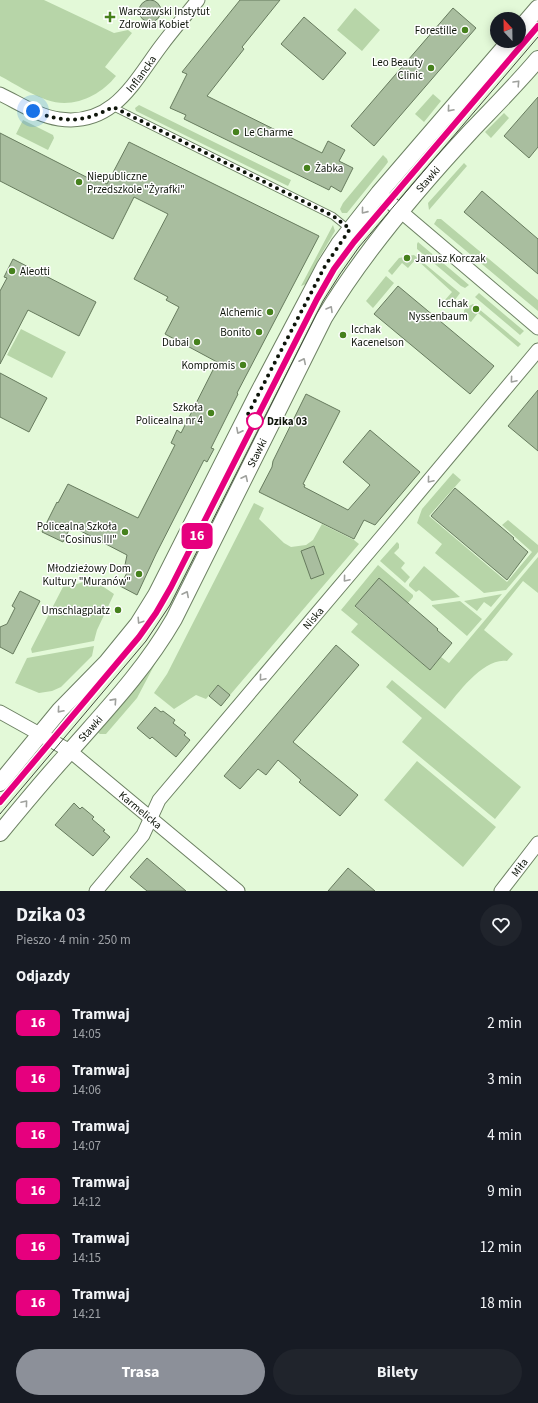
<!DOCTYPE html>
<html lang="pl">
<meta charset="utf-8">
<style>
:root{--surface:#171b24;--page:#20242c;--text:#f1f3f6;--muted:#9ea1a6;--accent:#8c9099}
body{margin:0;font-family:"Source Sans 3",sans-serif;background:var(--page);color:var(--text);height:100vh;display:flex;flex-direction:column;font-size:15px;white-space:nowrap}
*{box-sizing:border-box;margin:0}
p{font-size:13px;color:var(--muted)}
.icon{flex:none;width:22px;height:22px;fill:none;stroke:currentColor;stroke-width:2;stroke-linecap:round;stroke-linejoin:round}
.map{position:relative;height:891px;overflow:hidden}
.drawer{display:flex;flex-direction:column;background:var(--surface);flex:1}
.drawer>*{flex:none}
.badge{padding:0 8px;border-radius:6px;font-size:14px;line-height:26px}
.needle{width:26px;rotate:338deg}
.controls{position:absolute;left:490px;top:12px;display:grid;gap:8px}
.controls a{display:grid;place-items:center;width:36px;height:36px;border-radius:50%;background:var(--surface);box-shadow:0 2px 10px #0003;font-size:20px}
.you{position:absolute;width:20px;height:20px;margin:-10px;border:3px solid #fff;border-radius:50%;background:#1a73e8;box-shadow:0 0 0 6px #1a73e833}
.map>.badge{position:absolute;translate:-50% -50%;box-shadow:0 0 0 2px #fff}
h2{padding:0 16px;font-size:15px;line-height:36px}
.round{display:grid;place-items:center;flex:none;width:42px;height:42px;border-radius:21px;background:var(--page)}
.headline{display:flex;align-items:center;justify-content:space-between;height:68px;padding:0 16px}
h1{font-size:19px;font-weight:700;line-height:30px}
.cta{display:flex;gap:8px;margin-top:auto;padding:8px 16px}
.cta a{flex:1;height:46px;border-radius:24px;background:var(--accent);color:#fff;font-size:16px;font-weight:700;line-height:46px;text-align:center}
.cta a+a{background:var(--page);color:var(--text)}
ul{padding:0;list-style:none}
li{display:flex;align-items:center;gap:12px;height:56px;padding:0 16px}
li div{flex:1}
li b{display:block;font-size:15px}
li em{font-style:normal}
li .badge{min-width:44px;font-weight:700;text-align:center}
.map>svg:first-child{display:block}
.green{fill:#b7d5a8}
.building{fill:#a9be9f;stroke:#677b5e}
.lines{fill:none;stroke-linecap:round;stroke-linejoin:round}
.service-casing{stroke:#6d8163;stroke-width:8}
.minor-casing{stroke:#6d8163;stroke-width:15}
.tertiary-casing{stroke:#6d8163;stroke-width:18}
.service{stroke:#fff;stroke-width:6}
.minor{stroke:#fff;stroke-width:13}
.tertiary{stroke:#fff;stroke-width:16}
.tram{stroke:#424d3d;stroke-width:1}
.oneway{stroke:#9fa19d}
.line-casing{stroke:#fff;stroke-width:9}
.line{stroke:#e6007e;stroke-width:6}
.walk{stroke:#0e150a;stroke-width:4;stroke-dasharray:0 7.2}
.poi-dot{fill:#46811d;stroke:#fff;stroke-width:1.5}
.stop-dot{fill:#fff;stroke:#e6007e;stroke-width:2}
.labels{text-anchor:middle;stroke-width:3;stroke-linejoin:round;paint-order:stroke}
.poi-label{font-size:11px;fill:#0e150a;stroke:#fff;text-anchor:end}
.street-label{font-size:11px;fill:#0e150a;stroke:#fff}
.stop-label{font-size:11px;font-weight:bold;fill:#0e150a;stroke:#fff;text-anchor:start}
</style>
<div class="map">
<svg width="538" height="891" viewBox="0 0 538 891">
<rect width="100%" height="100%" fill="#e3f9d8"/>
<path class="green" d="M0,0H44L114,33L128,30L132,33L105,67L116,76C100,96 73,109 47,100C32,95 15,84 0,76Z
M355,8L380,30L362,51L337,30Z
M433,94L441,101L424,122L415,114Z
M139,105L291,180L288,186L136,111L135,108Z
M504,113L509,118L491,138L485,132Z
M23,120L53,135L54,138L48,150L16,134Z
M383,155L387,159L388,162L385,166L347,213H342L340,209L343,203Z
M464,163L467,166L429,210L428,203Z
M437,219H441L538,300V311L434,224Z
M333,225L335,231L319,258L306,284L301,286Z
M418,242L469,285L465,288L461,286L417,249V244Z
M414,255L460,293L452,304H449L445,300L452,292L416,259L408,268L402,263L392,275L388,271L399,258Z
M386,276L394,283L373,308L366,301Z
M479,293L524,331L520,335L475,297Z
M473,304L476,307L473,310L476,312L479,309L521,344L518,347L478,313L471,322L464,317V310L467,307Z
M21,329L66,352L52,378L7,355Z
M453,473L461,480L429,516L507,582L532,552L502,525L508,520L538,545V552L506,590L484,593L435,553L442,544L417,523L422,509Z
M254,503L264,508L259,519L284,543L291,547L306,545L313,540L322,524L354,540L359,544L230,695L218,685L206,699L196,695L174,709L154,693L167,674Z
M397,542L399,544V548L394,553L405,563L401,568L410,577L405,583L380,561Z
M538,557V593L523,581L484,630L513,654L507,661C484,657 458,693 445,709L351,632L358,624L341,610L378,565L413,595V597L408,603L379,579L355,607L430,670L441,657L449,663Z
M424,566L460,597L432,601L419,590L416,592L409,586V584Z
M92,579L114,594L97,630L94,641L32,653L31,649L65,583L71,586Z
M502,594L491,607L484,602L477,611L464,601Z
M460,601L482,619L467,636L432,606V605Z
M94,646L92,656L61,687L52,691L39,693L15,683L27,658Z
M156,659L157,660L137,698L106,734H100L97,732Z
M392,680L521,787L495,819L402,742L422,718L386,687Z
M417,761L496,827L463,867L384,800Z"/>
<path class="building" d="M139 11a11 11 0 1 1 22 0a11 11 0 1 1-22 0Z
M240,0H280L242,47L244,49L207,96L322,153L328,141L345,150L339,161L353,168L341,192L331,186L329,190L184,119L186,115L170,108L187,74L182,72Z
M453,8L476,28L374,146L351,126Z
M304,17L346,53L323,80L281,44Z
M538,97V147L529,158L504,136Z
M0,133L96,182L97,179L107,184L129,142L319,236L237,393L238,394L211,448L214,449L207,462L204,460L156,554L137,595L120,586L130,567L125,565L127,555L71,526L63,542L42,532L57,502L58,503L68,484L138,518L175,445L171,443L177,430L181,433L217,362L165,334L179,307L166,300L168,297L134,279L168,214L134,197L113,239L0,181Z
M482,191L538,239V274L464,212Z
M13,259L96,302L79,336L28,310L0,364V291L7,278L4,277Z
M398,286L494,366L470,394L374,314Z
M0,373L47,398L29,432L0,417Z
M538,390V451L508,426Z
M306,394L340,411L303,484L305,485L304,487L348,510L370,485L343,462L370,430L420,472L375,525L364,520L354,539L259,492L272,467L273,461Z
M455,488L514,538L513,539L528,552L507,580L431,516Z
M314,546L324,574L311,579L301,551Z
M379,578L438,629L437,630L452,643L430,670L355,606Z
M20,591L40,601L13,654L0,647V627L7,624L15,608L12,606Z
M336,645L359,665L293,742L358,795L340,816L299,782L301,780L278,760L266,775L258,769L240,789L224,776Z
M218,685L230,695L221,706L209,696Z
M155,707L161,712L163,711L175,720L173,723L186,733L184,735L190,740L176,757L152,737L150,739L137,728Z
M74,803L80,809L82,807L94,817L92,819L105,830L103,831L110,837L93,856L55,825Z
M147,858L186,891H147L130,877Z
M348,868L375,891H328Z"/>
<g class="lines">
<defs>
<path id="service" d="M113,107L333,216L349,229"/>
<g id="minor">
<path id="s1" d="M0,94C19,103 38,116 59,119C113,127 134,82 161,46C173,30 186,15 198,0"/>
<path d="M379,193L538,328"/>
<path id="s2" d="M0,712L70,751L238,891"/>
<path id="s3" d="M96,891L143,835L159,800L390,527L538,350"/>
<path id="s4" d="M501,891L538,843"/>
</g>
<g id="tertiary">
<path d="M519,30L538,8"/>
<path d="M0,783L60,710L107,662L138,624L156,595L256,397L325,266L339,244L379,193L510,41"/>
<path id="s5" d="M0,833C23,805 46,777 71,750C109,707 145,669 174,619L324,318C364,251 419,187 472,130C494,107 517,84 538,59"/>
</g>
</defs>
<use href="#service" class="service-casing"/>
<use href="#minor" class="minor-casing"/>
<use href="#tertiary" class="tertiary-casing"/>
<use href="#service" class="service"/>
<use href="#minor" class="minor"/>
<use href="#tertiary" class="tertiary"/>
<path class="tram" d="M0,802L139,637L156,613L171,587L317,299L334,269L354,242L538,26
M0,814L146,641L170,605L323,301L340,274L359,247L538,37"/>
</g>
<defs><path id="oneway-chevron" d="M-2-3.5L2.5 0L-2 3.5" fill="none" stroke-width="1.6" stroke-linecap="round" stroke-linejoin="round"/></defs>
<g class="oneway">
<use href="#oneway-chevron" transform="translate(517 83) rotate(-47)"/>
<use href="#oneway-chevron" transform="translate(450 109) rotate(131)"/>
<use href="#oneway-chevron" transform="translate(364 211) rotate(129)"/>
<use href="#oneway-chevron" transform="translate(330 309) rotate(-60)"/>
<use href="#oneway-chevron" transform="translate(303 361) rotate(-64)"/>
<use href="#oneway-chevron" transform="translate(513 380) rotate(130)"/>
<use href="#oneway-chevron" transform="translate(239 431) rotate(117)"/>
<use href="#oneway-chevron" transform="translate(245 478) rotate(-64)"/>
<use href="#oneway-chevron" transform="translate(430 480) rotate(130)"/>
<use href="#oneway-chevron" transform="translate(346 579) rotate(130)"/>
<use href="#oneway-chevron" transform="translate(186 594) rotate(-63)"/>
<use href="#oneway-chevron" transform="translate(140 621) rotate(123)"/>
<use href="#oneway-chevron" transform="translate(262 678) rotate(130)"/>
<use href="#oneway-chevron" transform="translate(114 701) rotate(-48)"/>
<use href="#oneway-chevron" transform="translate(60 710) rotate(131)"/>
<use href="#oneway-chevron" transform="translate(25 803) rotate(-50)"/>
</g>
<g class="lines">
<defs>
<path id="line" d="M0,802L139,637L156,613L171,587L317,299L334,269L354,242L538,26"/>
</defs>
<use href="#line" class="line-casing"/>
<use href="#line" class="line"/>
<path class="walk" d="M33,111C65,123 83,123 113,107L333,216L350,229L325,266L246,418L255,421"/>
</g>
<g class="poi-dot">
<path d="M108 11h4v4h4v4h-4v4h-4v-4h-4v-4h4z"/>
<circle cx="465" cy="30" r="4"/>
<circle cx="431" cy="68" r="4"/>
<circle cx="236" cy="132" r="4"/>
<circle cx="307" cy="168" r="4"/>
<circle cx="79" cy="182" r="4"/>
<circle cx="407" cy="258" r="4"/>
<circle cx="12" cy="271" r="4"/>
<circle cx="476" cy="309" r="4"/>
<circle cx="270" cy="312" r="4"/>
<circle cx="259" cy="332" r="4"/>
<circle cx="343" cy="335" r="4"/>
<circle cx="197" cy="342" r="4"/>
<circle cx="243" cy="365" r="4"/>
<circle cx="211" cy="413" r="4"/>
<circle cx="125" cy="532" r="4"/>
<circle cx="139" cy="574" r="4"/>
<circle cx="118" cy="610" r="4"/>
</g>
<circle class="stop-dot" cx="255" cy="421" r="8"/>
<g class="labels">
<g class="poi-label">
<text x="119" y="15" text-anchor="start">Warszawski Instytut<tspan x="119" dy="13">Zdrowia Kobiet</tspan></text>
<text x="457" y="34">Forestille</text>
<text x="423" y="66">Leo Beauty<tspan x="423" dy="13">Clinic</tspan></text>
<text x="244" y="136" text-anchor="start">Le Charme</text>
<text x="315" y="172" text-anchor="start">Żabka</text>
<text x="87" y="180" text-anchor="start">Niepubliczne<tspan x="87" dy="13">Przedszkole "Żyrafki"</tspan></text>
<text x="415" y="262" text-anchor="start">Janusz Korczak</text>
<text x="20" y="275" text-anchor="start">Aleotti</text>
<text x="468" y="307">Icchak<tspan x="468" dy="13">Nyssenbaum</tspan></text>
<text x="262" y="316">Alchemic</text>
<text x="351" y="333" text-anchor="start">Icchak<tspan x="351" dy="13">Kacenelson</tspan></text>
<text x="251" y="336">Bonito</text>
<text x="189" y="346">Dubai</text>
<text x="235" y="369">Kompromis</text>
<text x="203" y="411">Szkoła<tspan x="203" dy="13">Policealna nr 4</tspan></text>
<text x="117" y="530">Policealna Szkoła<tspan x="117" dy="13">"Cosinus III"</tspan></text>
<text x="131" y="572">Młodzieżowy Dom<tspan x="131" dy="13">Kultury "Muranów"</tspan></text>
<text x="110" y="614">Umschlagplatz</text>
</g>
<g class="street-label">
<text dy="4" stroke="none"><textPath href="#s1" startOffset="164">Inflancka</textPath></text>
<text dy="4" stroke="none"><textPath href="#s5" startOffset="786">Stawki</textPath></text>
<text dy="4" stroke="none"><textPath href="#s5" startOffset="462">Stawki</textPath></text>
<text dy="4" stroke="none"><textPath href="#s3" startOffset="350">Niska</textPath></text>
<text dy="4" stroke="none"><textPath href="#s5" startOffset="138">Stawki</textPath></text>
<text dy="4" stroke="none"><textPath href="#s2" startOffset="172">Karmelicka</textPath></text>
<text dy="4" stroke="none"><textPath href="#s4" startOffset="30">Miła</textPath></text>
</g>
<g class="stop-label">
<text x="267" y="425">Dzika 03</text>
</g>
</g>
</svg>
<div class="controls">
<a><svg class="needle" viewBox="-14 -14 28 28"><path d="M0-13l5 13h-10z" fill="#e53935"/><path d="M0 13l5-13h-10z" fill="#9ea1a6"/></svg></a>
</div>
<div class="you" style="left:33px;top:111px"></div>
<b class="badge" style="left:197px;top:536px;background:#e6007e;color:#fff">16</b>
</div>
<section class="drawer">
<div class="headline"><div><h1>Dzika 03</h1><p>Pieszo · 4 min · 250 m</p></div><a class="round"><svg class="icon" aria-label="heart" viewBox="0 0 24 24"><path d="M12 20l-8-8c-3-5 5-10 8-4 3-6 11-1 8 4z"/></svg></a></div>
<h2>Odjazdy</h2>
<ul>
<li><span class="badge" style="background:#e6007e;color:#fff">16</span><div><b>Tramwaj</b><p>14:05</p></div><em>2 min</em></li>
<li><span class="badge" style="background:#e6007e;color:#fff">16</span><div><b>Tramwaj</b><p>14:06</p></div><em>3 min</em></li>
<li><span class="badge" style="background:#e6007e;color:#fff">16</span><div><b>Tramwaj</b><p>14:07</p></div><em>4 min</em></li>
<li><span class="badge" style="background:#e6007e;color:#fff">16</span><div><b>Tramwaj</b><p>14:12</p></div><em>9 min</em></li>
<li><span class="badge" style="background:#e6007e;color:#fff">16</span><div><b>Tramwaj</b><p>14:15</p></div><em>12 min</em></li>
<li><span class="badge" style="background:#e6007e;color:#fff">16</span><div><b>Tramwaj</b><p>14:21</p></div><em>18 min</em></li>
</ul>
<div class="cta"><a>Trasa</a><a>Bilety</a></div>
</section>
